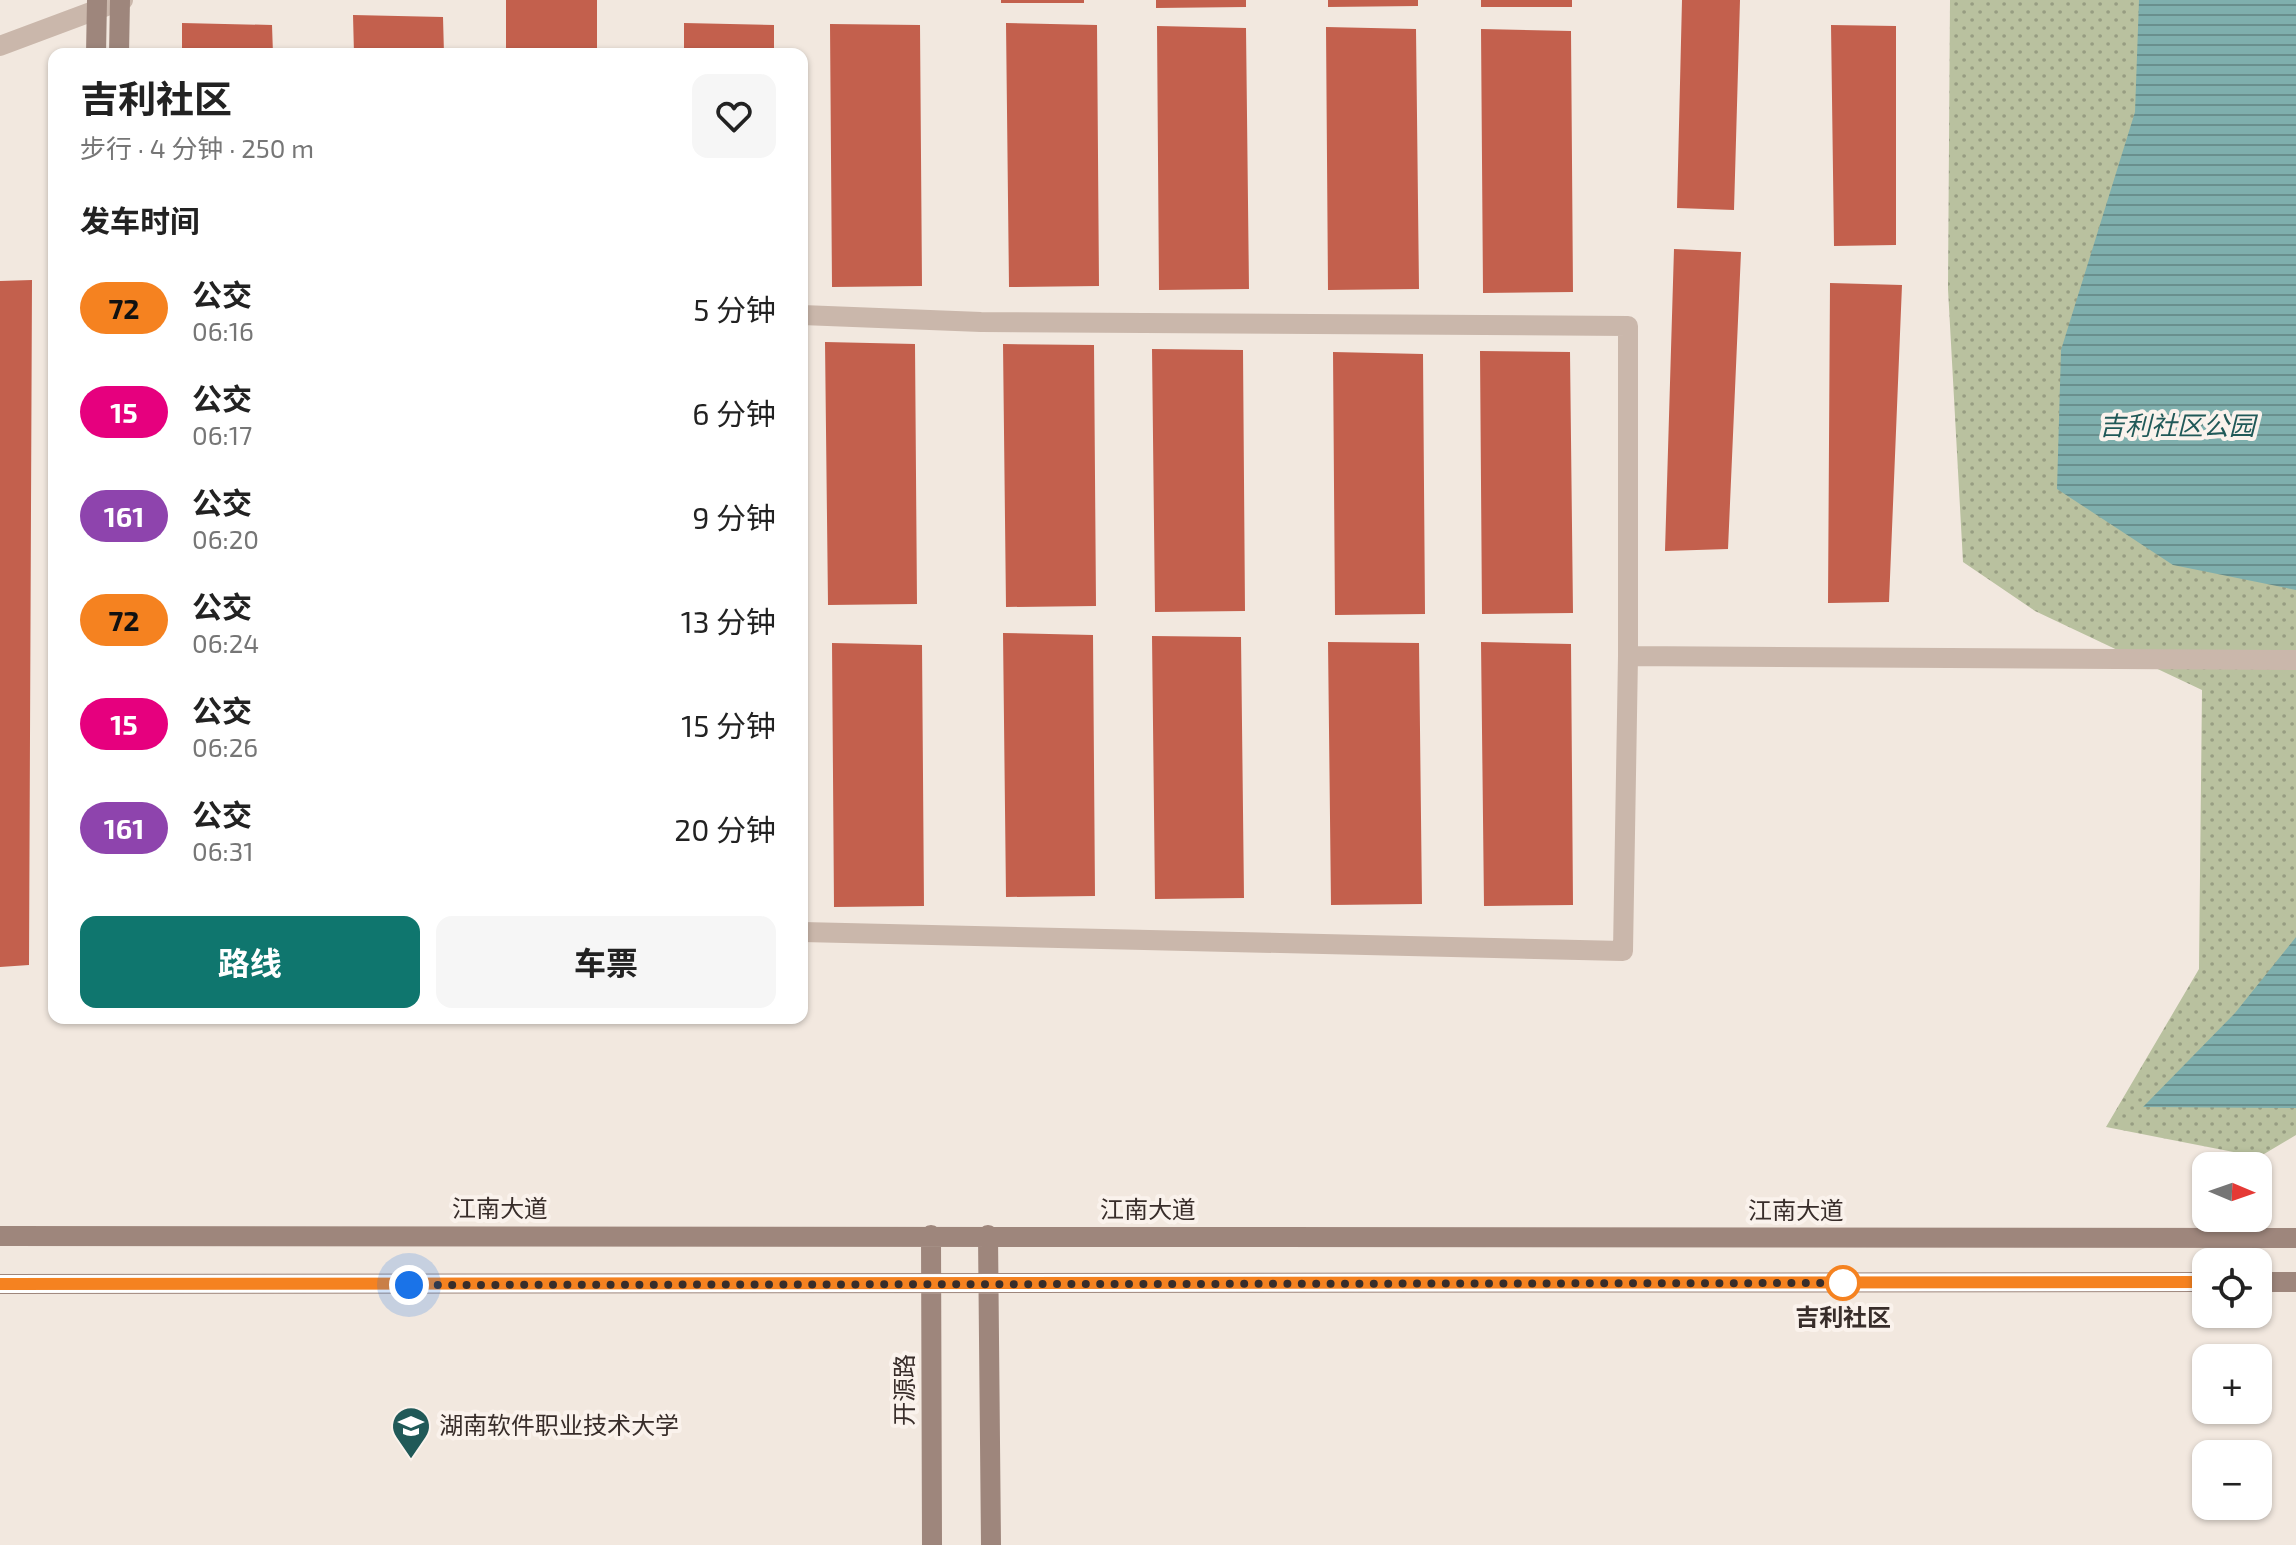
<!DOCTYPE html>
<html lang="zh">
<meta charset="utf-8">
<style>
:root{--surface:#fff;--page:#f6f6f6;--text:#222;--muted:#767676;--accent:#0f766e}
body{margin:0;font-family:"Exo 2","Noto Sans SC",sans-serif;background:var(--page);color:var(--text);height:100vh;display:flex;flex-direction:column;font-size:30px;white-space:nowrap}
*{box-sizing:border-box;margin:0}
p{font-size:26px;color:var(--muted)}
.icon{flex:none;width:44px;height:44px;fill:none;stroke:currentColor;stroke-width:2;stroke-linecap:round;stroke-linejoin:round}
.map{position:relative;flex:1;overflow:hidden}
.details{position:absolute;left:48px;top:48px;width:760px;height:976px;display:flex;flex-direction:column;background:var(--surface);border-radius:16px;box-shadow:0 2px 6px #0004}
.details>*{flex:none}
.badge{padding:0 16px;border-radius:26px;font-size:28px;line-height:52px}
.needle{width:52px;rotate:92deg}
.tools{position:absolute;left:2192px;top:1152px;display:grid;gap:16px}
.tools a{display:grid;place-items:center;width:80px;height:80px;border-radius:16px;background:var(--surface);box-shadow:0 2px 6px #0004;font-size:40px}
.you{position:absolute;width:40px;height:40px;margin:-20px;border:6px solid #fff;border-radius:50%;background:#1a73e8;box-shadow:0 0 0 12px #1a73e833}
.map>.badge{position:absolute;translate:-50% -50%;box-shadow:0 0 0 4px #fff}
h2{padding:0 32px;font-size:30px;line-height:72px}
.round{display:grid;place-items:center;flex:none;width:84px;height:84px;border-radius:16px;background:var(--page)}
.head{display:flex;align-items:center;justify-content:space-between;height:136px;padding:0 32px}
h1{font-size:38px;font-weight:700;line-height:60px}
.primary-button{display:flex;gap:16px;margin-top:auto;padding:16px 32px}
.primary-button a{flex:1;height:92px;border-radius:16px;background:var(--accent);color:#fff;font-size:32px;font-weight:700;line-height:92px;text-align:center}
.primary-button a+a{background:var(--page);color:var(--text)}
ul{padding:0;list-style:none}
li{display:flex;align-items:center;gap:24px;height:104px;padding:0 32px}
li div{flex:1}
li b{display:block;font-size:30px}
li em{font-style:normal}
li .badge{min-width:88px;font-weight:700;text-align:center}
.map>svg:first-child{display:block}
.green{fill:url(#green-dots)}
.water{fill:url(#water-rules)}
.building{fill:#c3604d}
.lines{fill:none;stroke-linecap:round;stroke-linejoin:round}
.street{stroke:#cab7ab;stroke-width:20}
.secondary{stroke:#9e867c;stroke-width:20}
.line-casing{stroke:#fff;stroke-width:18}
.line{stroke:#f58220;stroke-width:12}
.walk{stroke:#382d2a;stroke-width:8;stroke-dasharray:0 14.4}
.stop-dot{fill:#fff;stroke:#f58220;stroke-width:4}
.labels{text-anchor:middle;stroke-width:8;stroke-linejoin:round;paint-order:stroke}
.street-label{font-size:24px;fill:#382d2a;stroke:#faf2ec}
.stop-label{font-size:24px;font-weight:bold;fill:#382d2a;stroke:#faf2ec}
.poi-label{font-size:24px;fill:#382d2a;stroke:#faf2ec;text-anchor:start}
.water-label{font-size:26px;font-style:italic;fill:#205958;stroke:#faf2ec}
</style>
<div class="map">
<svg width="2296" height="1545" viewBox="0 0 2296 1545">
<defs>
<pattern id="green-dots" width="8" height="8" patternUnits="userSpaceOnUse" patternTransform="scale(2)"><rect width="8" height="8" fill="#b9c19f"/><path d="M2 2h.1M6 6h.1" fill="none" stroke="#979d82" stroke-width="1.8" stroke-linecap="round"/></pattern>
<pattern id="water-rules" width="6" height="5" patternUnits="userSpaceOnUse" patternTransform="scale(2)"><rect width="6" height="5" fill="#7fafad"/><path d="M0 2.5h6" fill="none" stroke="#698f8d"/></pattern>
</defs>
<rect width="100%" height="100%" fill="#f2e8df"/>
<path class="green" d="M1950,0H2296V1135L2259,1157L2106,1127L2199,969L2202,690L2035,611L1963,562L1948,289Z"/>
<path class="water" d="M2139,0H2296V590L2173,565L2057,489L2061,350L2135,112Z
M2296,937V1108L2143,1107L2235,1013Z"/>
<path class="building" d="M506,0H597V54H506Z
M1001,0H1084V3H1001Z
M1156,0H1246V7L1156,8Z
M1328,0H1418V6L1328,7Z
M1481,0H1572V7H1481Z
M1682,0H1740L1734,210L1677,208Z
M353,15L443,17L444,54H354Z
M182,23L272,25L273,54H182Z
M684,23L774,25V54H684Z
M1006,23L1097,25L1099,286L1009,287Z
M830,24L920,25L922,286L832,287Z
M1831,25L1896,26V245L1834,246Z
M1157,26L1246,28L1249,289L1159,290Z
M1326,27L1416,29L1419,289L1328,290Z
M1481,29L1571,31L1573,292L1483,293Z
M1674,249L1741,252L1728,549L1665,551Z
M32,280L29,965L0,967V281Z
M1830,283L1902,285L1889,602L1828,603Z
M825,342L915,344L917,604L828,605Z
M1003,344L1094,345L1096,606L1006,607Z
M1152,349L1243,350L1245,611L1155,612Z
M1480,351L1570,352L1573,613L1482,614Z
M1333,352L1423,354L1425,614L1335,615Z
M1003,633L1093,635L1095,896L1006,897Z
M1152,636L1241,637L1244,898L1155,899Z
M1328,642L1419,643L1422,904L1331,905Z
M1481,642L1571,644L1573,905L1484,906Z
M832,643L922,645L924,906L834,907Z"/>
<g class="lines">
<path class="street" d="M0,46L123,0
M802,315L981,322L1628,326V656L2296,660
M802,932L1623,951L1628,656"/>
<path class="secondary" d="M96,54L97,0
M119,54L120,0
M931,1235L932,1545
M988,1235L991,1545
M0,1236L2296,1238
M2258,1282H2296
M0,1284L2206,1282"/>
</g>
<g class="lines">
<defs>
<path id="line" d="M0,1284L2206,1282"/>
</defs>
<use href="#line" class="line-casing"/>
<use href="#line" class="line"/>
<path class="walk" d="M409,1285L1843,1283"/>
</g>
<defs>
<symbol id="university-pin" viewBox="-11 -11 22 30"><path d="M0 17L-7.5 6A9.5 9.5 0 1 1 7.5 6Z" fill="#205958" stroke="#faf2ec"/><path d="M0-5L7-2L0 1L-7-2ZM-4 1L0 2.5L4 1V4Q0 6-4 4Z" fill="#fff"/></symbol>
</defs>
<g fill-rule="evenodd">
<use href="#university-pin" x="389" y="1404" width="44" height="60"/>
</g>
<circle class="stop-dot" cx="1843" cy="1283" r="16"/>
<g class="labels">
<g class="street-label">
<text x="500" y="1217">江南大道</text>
<text x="1148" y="1218">江南大道</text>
<text x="1796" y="1219">江南大道</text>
<text transform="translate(905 1390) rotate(-90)" y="8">开源路</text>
</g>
<g class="stop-label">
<text x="1843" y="1326">吉利社区</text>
</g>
<g class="poi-label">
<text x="439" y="1434">湖南软件职业技术大学</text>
</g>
<g class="water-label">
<text x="2177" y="435">吉利社区公园</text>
</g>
</g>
</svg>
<div class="tools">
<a><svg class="needle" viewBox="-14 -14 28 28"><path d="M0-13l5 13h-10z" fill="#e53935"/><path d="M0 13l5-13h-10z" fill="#767676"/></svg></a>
<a><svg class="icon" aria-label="locate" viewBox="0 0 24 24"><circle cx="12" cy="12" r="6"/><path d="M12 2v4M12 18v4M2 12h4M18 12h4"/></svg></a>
<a>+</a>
<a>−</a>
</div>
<div class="you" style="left:409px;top:1285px"></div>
<section class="details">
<div class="head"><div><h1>吉利社区</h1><p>步行 · 4 分钟 · 250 m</p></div><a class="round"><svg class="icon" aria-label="heart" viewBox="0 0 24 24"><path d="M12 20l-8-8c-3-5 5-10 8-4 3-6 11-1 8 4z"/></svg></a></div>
<h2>发车时间</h2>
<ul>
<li><span class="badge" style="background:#f58220;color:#111">72</span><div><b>公交</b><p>06:16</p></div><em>5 分钟</em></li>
<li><span class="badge" style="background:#e6007e;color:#fff">15</span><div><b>公交</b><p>06:17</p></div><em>6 分钟</em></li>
<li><span class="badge" style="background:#8e44ad;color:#fff">161</span><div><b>公交</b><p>06:20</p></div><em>9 分钟</em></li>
<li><span class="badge" style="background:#f58220;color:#111">72</span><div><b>公交</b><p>06:24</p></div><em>13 分钟</em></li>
<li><span class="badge" style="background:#e6007e;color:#fff">15</span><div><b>公交</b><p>06:26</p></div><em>15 分钟</em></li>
<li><span class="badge" style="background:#8e44ad;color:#fff">161</span><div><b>公交</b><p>06:31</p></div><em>20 分钟</em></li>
</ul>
<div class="primary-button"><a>路线</a><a>车票</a></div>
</section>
</div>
